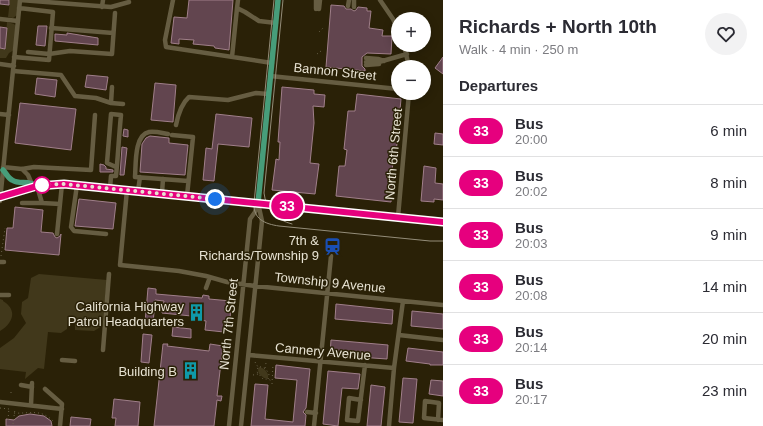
<!DOCTYPE html>
<meta charset="utf-8">
<style>
:root{--surface:#fff;--page:#f2f2f3;--text:#2b2b33;--muted:#7c7c81;--line:#e1e1e2}
body{margin:0;font-family:Helvetica,sans-serif;background:var(--page);color:var(--text);height:100vh;display:flex;flex-direction:column;font-size:15px;white-space:nowrap}
*{box-sizing:border-box;margin:0}
p{font-size:13px;color:var(--muted)}
.icon{flex:none;width:22px;height:22px;fill:none;stroke:currentColor;stroke-width:2;stroke-linecap:round;stroke-linejoin:round}
.map{position:relative;flex:1;overflow:hidden}
.drawer{display:flex;flex-direction:column;background:var(--surface);width:320px}
.drawer>*{flex:none}
.badge{padding:0 8px;border-radius:13px;font-size:14px;line-height:26px}
.tools{position:absolute;left:391px;top:12px;display:grid;gap:8px}
.tools a{display:grid;place-items:center;width:40px;height:40px;border-radius:50%;background:var(--surface);box-shadow:0 2px 10px #0003;font-size:20px}
.you{position:absolute;width:20px;height:20px;margin:-10px;border:3px solid #fff;border-radius:50%;background:#1a73e8;box-shadow:0 0 0 6px #1a73e833}
.map>.badge{position:absolute;translate:-50% -50%;box-shadow:0 0 0 2px #fff}
h2{padding:0 16px;font-size:15px;line-height:36px}
.round{display:grid;place-items:center;flex:none;width:42px;height:42px;border-radius:21px;background:var(--page)}
.summary{display:flex;align-items:center;justify-content:space-between;height:68px;padding:0 16px}
h1{font-size:19px;font-weight:700;line-height:30px}
ul{padding:0;list-style:none}
li{display:flex;align-items:center;gap:12px;height:52px;padding:0 16px;border-top:1px solid var(--line)}
li div{flex:1}
li b{display:block;font-size:15px}
li em{font-style:normal}
li .badge{min-width:44px;font-weight:700;text-align:center}
main{display:flex;flex:1;min-height:0}
.map>svg:first-child{display:block}
.green{fill:#41381b}
.building{fill:#62454f;stroke:#a07f8a}
.lines{fill:none;stroke-linecap:round;stroke-linejoin:round}
.path{stroke:#6b644d;stroke-width:1;stroke-dasharray:1 3;stroke-linecap:butt}
.minor{stroke:#665d42;stroke-width:4.5}
.major{stroke:#479d7a;stroke-width:5.5}
.tram{stroke:#948d79;stroke-width:1}
.line-casing{stroke:#fff;stroke-width:9}
.line{stroke:#e6007e;stroke-width:6}
.walk{stroke:#e7e2d2;stroke-width:4;stroke-dasharray:0 7.2}
.stop-dot{fill:#fff;stroke:#e6007e;stroke-width:2}
.labels{text-anchor:middle;stroke-width:3;stroke-linejoin:round;paint-order:stroke}
.street-label{font-size:13px;fill:#e7e2d2;stroke:#2a2107}
.poi-label{font-size:13px;fill:#e7e2d2;stroke:#2a2107;text-anchor:end}
</style>
<main>
<div class="map">
<svg width="443" height="426" viewBox="0 0 443 426">
<rect width="100%" height="100%" fill="#2a2107"/>
<path class="green" d="M10,0H19L17,15L13,18L8,17Z
M7,22L14,24L16,26L14,50L9,53L6,58H0V48L5,49Z
M39,274L107,280L102,326L94,331L75,330V321L68,320L67,329L61,333L48,332L44,369L38,368L25,379L26,372L0,369V348L14,338L26,323L21,314L22,302L28,298L31,278Z
M0,299L3,300V301C18,310 13,323 0,331Z
M259,367C265,368 269,373 268,378H264L259,374L258,370Z"/>
<path class="building" d="M0,0H9V5L0,4Z
M189,0H233L229,50L215,48L214,46L193,44L194,40L179,39V44L171,43L174,17L187,18Z
M331,5L344,6L346,9H351L354,11L356,10L358,7L367,8V11H371L369,28L383,30L382,36H392L391,54L367,53L362,57V66L365,69V71L326,67Z
M38,26H47L45,46L36,45Z
M0,27L7,28L5,49L0,48Z
M67,33L98,38V45L55,41V34L67,35Z
M443,57V74L435,68Z
M87,75L108,77L106,90L85,87Z
M37,78L57,80L55,97L35,94Z
M155,83L176,85L173,122L151,120Z
M282,87L314,90V94L325,95L324,107L313,106L314,123L310,163L319,164L315,194L272,190L276,159L279,160L280,142H278Z
M357,94L401,99L396,154H394L392,171H394L391,202L336,196L339,166H345L347,150L344,149L348,111H355Z
M20,103L76,109L71,150L15,143Z
M216,114L252,118L249,147L218,144L214,181L203,180L206,148L212,149Z
M124,129L128,130V137L123,136Z
M435,133L443,134V145L434,144Z
M150,136L169,138V143L188,145L185,175L140,172L142,144L146,138Z
M122,147L127,148L124,175H120Z
M100,164L104,165L106,167V169L113,170V172H100Z
M424,166L436,168L435,183L443,184V200L434,199V202L421,201Z
M79,199L116,203L113,229L75,226Z
M15,207L43,210L41,232L53,233L55,237L57,238L60,236L61,234L59,255L5,250L7,228H13Z
M148,288L156,289V294L202,298L203,295L209,296V299L231,301L230,320H225L224,332L205,330L206,321L200,320L201,317L162,313L164,301L155,300L153,324L145,323Z
M336,304L393,310L392,324L335,319Z
M412,311L443,314V329L411,326Z
M173,327L191,329V338L172,336Z
M143,334L152,335L149,363L141,362Z
M331,340L388,345L387,359L330,355Z
M163,344H168L167,346L209,351L210,344L223,346L217,396H222L221,401L217,400L214,426H154Z
M408,348L443,352V365H430V364L406,361Z
M276,365L310,369L306,408L303,412L306,415L305,426H251L255,384L268,385L265,419L293,422L297,380L275,378Z
M328,371L360,374L358,389L342,388L338,426L323,424Z
M403,378L417,379L413,423L399,422Z
M431,380L443,381V396L429,394Z
M371,385L385,387L381,426H367Z
M114,399L140,402L138,426H115L116,418H112Z
M30,414L44,416L51,421L52,426H6V419L14,420L19,416Z
M71,417L91,419L90,426H70Z"/>
<g class="lines">
<path class="path" d="M319,32L323,28
M317,54L321,51
M1,256L5,228
M255,362L258,367
M265,368L266,363
M253,375L258,374
M268,379L269,375C268,370 263,366 258,367L257,372L263,379H268L272,381
M272,384L273,364
M11,393V391
M0,408L9,409
M14,413C30,414 41,408 54,422
M8,420L9,408
M13,424L15,409"/>
<path class="minor" d="M20,0L111,7L129,2
M173,0L165,40L166,47L272,63
M380,0L393,19L398,31
M348,6L349,0
M102,7L103,0
M354,7V0
M237,8L238,0
M316,9V0
M319,9L320,0
M0,19L18,21
M51,28L113,33
M404,45L409,67
M28,52L49,54L70,51L112,54L115,13
M14,57L49,60L53,12L19,8
M232,57L237,8L245,12L259,21L276,23
M366,58L378,59L384,61
M366,62H379L407,54
M0,64L14,66
M366,65L379,64
M13,71L61,75L75,96L96,98L111,103L123,104
M270,76L398,89
M111,103L112,87
M0,114L9,115
M176,125C178,115 181,104 189,97L228,100L256,93L268,94
M168,134C162,133 155,131 149,132C134,135 136,165 135,177L188,181
M172,135L193,137L187,196
M3,167L22,169L34,167L91,170L95,115
M22,169L28,175L31,182
M77,185L71,227L74,231L106,234
M110,188L111,176H116C118,156 119,135 121,115L111,114L107,163L116,167
M127,190L120,265L179,271L206,276L227,282L255,286L443,305
M138,191L140,177
M162,193L163,179
M0,201L20,0
M22,203H42L37,186
M42,203L60,204L62,184
M398,217L409,93
M57,234L60,204
M0,262H4
M206,288L210,277
M0,295H9
M399,335L443,340
M103,350L109,274
M249,355L394,368
M62,360L75,361
M21,385L32,387
M45,389L62,404L60,426
M361,400L349,398L347,420L358,421L365,365
M0,402L62,409
M31,405L32,383
M307,412L316,413
M438,420L439,403L425,401L424,418L443,420
M229,426L250,219L255,212L258,203
M241,426L262,221L258,203
M314,426L331,256
M389,426L394,368L403,301"/>
<path class="major" d="M3,170C6,173 8,178 12,180C20,185 27,180 37,186
M0,197L37,186L64,184L443,222
M258,203L278,0"/>
<path class="tram" d="M274,0L254,203C253,219 265,224 279,226L430,241H443
M283,0L264,193C266,209 276,220 292,224"/>
</g>
<g class="lines">
<defs>
<path id="line" d="M0,197L37,186L64,184L443,222"/>
</defs>
<use href="#line" class="line-casing"/>
<use href="#line" class="line"/>
<path class="walk" d="M42,185L64,184L215,199"/>
</g>
<defs>
<symbol id="station-bare" viewBox="-9 -9 18 18"><path d="M-3-6H3Q5-6 5-4V2Q5 4 3 4L4.5 6H3L1.5 4h-3L-3 6H-4.5L-3 4Q-5 4-5 2V-4Q-5-6-3-6ZM-3.5-4v3h7v-3ZM-3.5 1v1.5H-2V1ZM2 1v1.5H3.5V1Z" fill="#1a4fb4" stroke="#2a2107" stroke-width="2.5" paint-order="stroke"/></symbol>
<symbol id="building-bare" viewBox="-9 -9 18 18"><path d="M-4-6H4V6H1V3H-1V6H-4ZM-2.5-4.3h1.7v1.8h-1.7ZM.8-4.3h1.7v1.8H.8ZM-2.5-1h1.7V.8h-1.7ZM.8-1h1.7V.8H.8Z" fill="#0f9aa8" stroke="#2a2107" stroke-width="2.5" paint-order="stroke"/></symbol>
</defs>
<g fill-rule="evenodd">
<use href="#station-bare" x="320" y="234" width="25" height="25"/>
<use href="#building-bare" x="184" y="300" width="25" height="25"/>
<use href="#building-bare" x="178" y="358" width="25" height="25"/>
</g>
<circle class="stop-dot" cx="42" cy="185" r="8"/>
<g class="labels">
<g class="street-label">
<text transform="translate(335 71) rotate(6)" y="5">Bannon Street</text>
<text transform="translate(393 154) rotate(-85)" y="5">North 6th Street</text>
<text transform="translate(330 282) rotate(6)" y="5">Township 9 Avenue</text>
<text transform="translate(228 324) rotate(-84)" y="5">North 7th Street</text>
<text transform="translate(323 351) rotate(5)" y="5">Cannery Avenue</text>
</g>
<g class="poi-label">
<text x="319" y="245">7th &amp;<tspan x="319" dy="15">Richards/Township 9</tspan></text>
<text x="184" y="311">California Highway<tspan x="184" dy="15">Patrol Headquarters</tspan></text>
<text x="177" y="376">Building B</text>
</g>
</g>
</svg>
<div class="tools">
<a>+</a>
<a>−</a>
</div>
<div class="you" style="left:215px;top:199px"></div>
<b class="badge" style="left:287px;top:206px;background:#e6007e;color:#fff">33</b>
</div>
<section class="drawer">
<div class="summary"><div><h1>Richards + North 10th</h1><p>Walk · 4 min · 250 m</p></div><a class="round"><svg class="icon" aria-label="heart" viewBox="0 0 24 24"><path d="M12 20l-8-8c-3-5 5-10 8-4 3-6 11-1 8 4z"/></svg></a></div>
<h2>Departures</h2>
<ul>
<li><span class="badge" style="background:#e6007e;color:#fff">33</span><div><b>Bus</b><p>20:00</p></div><em>6 min</em></li>
<li><span class="badge" style="background:#e6007e;color:#fff">33</span><div><b>Bus</b><p>20:02</p></div><em>8 min</em></li>
<li><span class="badge" style="background:#e6007e;color:#fff">33</span><div><b>Bus</b><p>20:03</p></div><em>9 min</em></li>
<li><span class="badge" style="background:#e6007e;color:#fff">33</span><div><b>Bus</b><p>20:08</p></div><em>14 min</em></li>
<li><span class="badge" style="background:#e6007e;color:#fff">33</span><div><b>Bus</b><p>20:14</p></div><em>20 min</em></li>
<li><span class="badge" style="background:#e6007e;color:#fff">33</span><div><b>Bus</b><p>20:17</p></div><em>23 min</em></li>
</ul>
</section>
</main>
